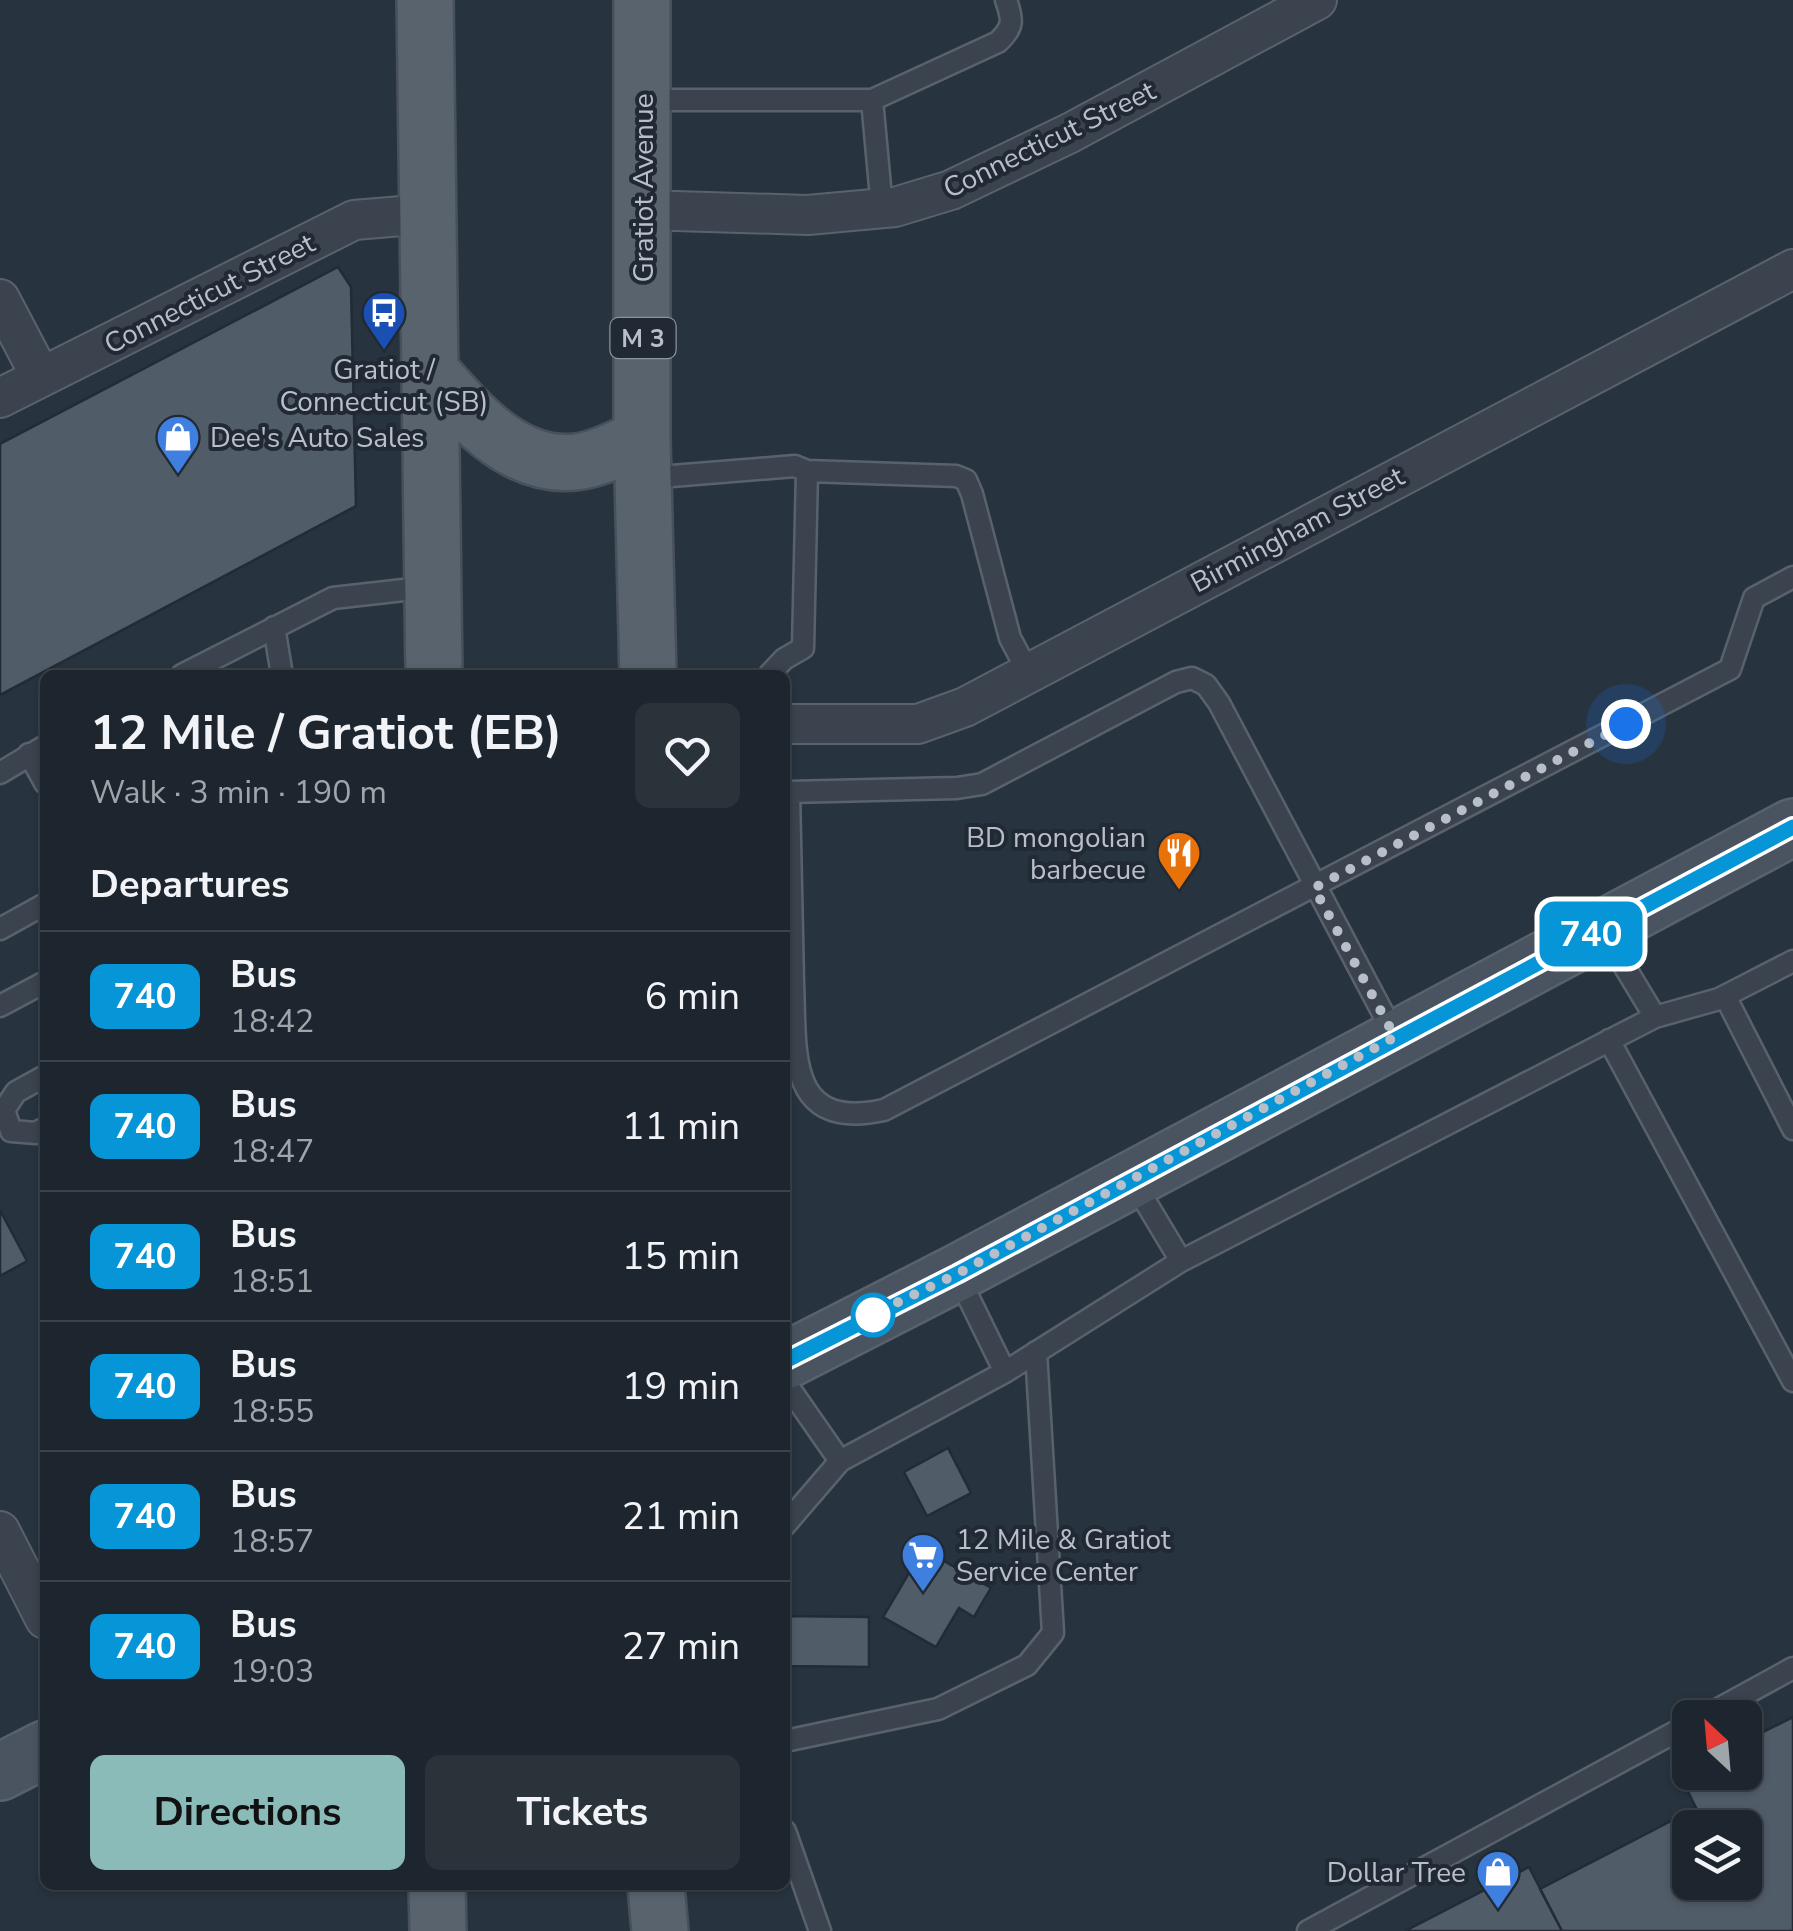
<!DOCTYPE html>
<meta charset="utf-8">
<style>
:root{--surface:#1d262e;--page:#2a323a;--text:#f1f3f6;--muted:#a0a5aa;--line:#3b434a;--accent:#8bbbb9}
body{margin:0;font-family:"Nunito Sans",sans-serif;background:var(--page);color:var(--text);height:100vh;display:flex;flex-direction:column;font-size:38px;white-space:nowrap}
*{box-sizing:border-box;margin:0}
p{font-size:32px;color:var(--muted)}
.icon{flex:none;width:55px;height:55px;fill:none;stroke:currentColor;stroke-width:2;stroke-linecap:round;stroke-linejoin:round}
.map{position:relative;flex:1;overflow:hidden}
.drawer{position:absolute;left:40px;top:670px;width:750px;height:1220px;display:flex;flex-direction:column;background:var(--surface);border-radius:15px;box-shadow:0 2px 8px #0004,0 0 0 2px var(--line)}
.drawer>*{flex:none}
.badge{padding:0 20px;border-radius:15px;font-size:35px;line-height:65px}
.needle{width:65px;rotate:334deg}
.fabs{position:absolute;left:1672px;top:1700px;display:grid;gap:20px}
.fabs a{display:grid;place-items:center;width:90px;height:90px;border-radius:15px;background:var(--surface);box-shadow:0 2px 8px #0004,0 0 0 2px var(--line);font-size:50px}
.you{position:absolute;width:50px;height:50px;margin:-25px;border:8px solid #fff;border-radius:50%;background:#1a73e8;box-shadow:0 0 0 15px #1a73e833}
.map>.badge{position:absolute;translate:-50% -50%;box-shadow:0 0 0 5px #fff}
h2{padding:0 50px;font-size:38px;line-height:90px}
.round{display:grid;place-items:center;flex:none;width:105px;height:105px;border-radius:15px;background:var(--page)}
.overview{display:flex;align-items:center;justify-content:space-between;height:170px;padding:0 50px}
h1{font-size:48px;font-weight:700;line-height:75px}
.primary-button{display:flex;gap:20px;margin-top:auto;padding:20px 50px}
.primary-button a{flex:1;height:115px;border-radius:15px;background:var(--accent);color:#111;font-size:40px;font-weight:700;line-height:115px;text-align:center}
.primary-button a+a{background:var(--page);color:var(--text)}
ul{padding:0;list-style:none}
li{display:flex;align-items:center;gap:30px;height:130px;padding:0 50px;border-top:2px solid var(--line)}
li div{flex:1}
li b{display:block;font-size:38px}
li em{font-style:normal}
li .badge{min-width:110px;font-weight:700;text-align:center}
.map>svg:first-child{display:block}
.building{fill:#515c69;stroke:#222b36;stroke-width:2.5;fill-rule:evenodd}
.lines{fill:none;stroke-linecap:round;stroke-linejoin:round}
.service-casing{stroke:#59626c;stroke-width:25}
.minor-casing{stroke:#59626c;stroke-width:42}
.secondary-casing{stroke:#59626c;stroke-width:60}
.primary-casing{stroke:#48505a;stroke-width:60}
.service{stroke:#3b444e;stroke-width:20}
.minor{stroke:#3b444e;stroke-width:38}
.secondary{stroke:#4a5461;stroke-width:55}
.primary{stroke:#59636e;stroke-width:55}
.line-casing{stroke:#fff;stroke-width:22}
.line{stroke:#0696d7;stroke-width:15}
.walk{stroke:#b8bfc9;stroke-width:10;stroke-dasharray:0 18}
.stop-dot{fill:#fff;stroke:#0696d7;stroke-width:5}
.labels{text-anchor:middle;stroke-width:8;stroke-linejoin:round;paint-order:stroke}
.shield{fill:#202934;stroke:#8a929c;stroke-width:2.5}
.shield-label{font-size:25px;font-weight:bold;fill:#b8bfc9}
.street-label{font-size:28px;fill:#b8bfc9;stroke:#202934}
.poi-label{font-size:28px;fill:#b8bfc9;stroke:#202934;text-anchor:start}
</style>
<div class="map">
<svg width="1793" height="1931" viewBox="0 0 1793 1931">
<rect width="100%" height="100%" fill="#27333e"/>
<path class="building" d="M338,267L351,287L356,506L0,695V444Z
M0,1210L27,1261L0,1276Z
M948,1448L971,1493L927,1516L904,1472Z
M923,1549L991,1588L974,1617L959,1608L936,1647L883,1617Z
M785,1616L869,1617V1667L785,1666Z
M1793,1717V1931H1562L1540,1889L1696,1808L1680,1775L1690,1770V1772H1745V1741ZM1690,1828H1745V1882H1690Z
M1529,1867L1562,1931H1405Z"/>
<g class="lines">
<defs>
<path id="service" d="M645,100H872L998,42C1014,27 1013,20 1006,0
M872,100L882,208
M807,471L956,476L966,480L972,494L1010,638L1028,672
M647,478L795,466L807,471L803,648L784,659L769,675
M274,627L282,675
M182,675L333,598L430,587
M29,754L45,783
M0,773L45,746
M0,929L45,904
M793,982L789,792L957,788L982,784L1176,682L1192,678L1206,685L1219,703L1395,1036
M785,983L793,982C796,1053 786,1131 884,1110L1730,669L1754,598L1793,577
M1725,996L1793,1129
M0,1006L45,982
M1655,1017L1719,999L1793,961
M1609,1040L1793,1381
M45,1076L16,1092L4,1110L11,1131L36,1133L45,1128
M1133,1181L1181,1261
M1005,1372L1181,1261L1655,1017L1602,929
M785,1382L840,1461L1005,1372L957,1274
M785,1525L840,1461
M1702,1718L1793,1668
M785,1741L938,1709L1027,1665L1053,1633L1036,1352
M785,1831L820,1931
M1308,1931L1690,1724"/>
<path id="minor" d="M643,210L808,215L895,207L951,190L1070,133L1317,0
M0,299L41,377
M0,398L354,220L426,214
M785,724H918L965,707L1793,269
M0,1531L45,1619"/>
<path id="secondary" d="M785,1361L957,1273L1793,827
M0,1772L45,1749"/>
<path id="primary" d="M425,0L434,675
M642,0V438L648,675
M429,370C467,412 512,469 576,462C599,459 622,447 642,438
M437,1885L438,1931
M656,1885L660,1931"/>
</defs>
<use href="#service" class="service-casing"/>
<use href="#minor" class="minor-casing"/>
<use href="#secondary" class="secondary-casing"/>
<use href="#primary" class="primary-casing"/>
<use href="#service" class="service"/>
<use href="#minor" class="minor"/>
<use href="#secondary" class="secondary"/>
<use href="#primary" class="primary"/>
</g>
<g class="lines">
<defs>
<path id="line" d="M785,1361L957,1274L1793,827"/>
</defs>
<use href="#line" class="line-casing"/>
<use href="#line" class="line"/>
<path class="walk" d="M873,1315L861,1320L957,1274L1395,1037L1314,888L1626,724"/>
</g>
<defs>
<symbol id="bus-pin" viewBox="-11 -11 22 30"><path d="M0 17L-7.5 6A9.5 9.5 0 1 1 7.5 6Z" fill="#1a4fb4" stroke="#202934"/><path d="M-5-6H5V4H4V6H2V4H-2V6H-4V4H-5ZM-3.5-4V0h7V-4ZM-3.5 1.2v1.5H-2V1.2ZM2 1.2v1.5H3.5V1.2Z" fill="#fff"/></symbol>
<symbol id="shop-pin" viewBox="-11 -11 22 30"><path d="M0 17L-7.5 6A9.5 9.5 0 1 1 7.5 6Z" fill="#3f7fe0" stroke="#202934"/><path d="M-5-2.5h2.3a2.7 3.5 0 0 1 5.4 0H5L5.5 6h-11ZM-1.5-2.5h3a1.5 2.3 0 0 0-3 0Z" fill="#fff"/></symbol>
<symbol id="restaurant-pin" viewBox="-11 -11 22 30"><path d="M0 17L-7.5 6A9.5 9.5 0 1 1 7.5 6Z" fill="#e8710a" stroke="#202934"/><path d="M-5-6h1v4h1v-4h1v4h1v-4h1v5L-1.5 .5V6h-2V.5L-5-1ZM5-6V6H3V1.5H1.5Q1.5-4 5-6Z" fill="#fff"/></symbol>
<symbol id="supermarket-pin" viewBox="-11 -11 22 30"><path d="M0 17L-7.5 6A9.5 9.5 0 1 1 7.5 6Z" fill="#3f7fe0" stroke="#202934"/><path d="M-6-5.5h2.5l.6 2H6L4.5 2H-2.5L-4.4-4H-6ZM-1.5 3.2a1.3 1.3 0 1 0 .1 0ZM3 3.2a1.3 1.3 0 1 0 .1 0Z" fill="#fff"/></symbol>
</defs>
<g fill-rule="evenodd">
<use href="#bus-pin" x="359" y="288" width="50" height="68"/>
<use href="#shop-pin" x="153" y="412" width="50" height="68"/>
<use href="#restaurant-pin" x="1154" y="828" width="50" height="68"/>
<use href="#supermarket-pin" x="898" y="1530" width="50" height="68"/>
<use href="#shop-pin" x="1473" y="1847" width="50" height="68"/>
</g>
<circle class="stop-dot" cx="873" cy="1315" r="20"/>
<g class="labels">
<rect class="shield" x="610.5" y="318" width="65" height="40" rx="8"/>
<g class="shield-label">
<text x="643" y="347">M 3</text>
</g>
<g class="street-label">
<text transform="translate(1049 139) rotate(-26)" y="10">Connecticut Street</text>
<text transform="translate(643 188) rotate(-90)" y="10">Gratiot Avenue</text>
<text transform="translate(209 293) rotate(-27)" y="10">Connecticut Street</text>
<text transform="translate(1297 529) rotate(-28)" y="10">Birmingham Street</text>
</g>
<g class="poi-label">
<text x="384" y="379" text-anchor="middle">Gratiot /<tspan x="384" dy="32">Connecticut (SB)</tspan></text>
<text x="210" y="447">Dee's Auto Sales</text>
<text x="1146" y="847" text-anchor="end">BD mongolian<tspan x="1146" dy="32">barbecue</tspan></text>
<text x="956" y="1549">12 Mile &amp; Gratiot<tspan x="956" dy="32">Service Center</tspan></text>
<text x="1466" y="1882" text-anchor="end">Dollar Tree</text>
</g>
</g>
</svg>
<div class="fabs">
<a><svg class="needle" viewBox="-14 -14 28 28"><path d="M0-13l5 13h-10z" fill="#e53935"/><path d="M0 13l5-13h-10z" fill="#a0a5aa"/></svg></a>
<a><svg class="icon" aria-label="layers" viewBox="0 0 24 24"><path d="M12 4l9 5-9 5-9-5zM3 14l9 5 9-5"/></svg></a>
</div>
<div class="you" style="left:1626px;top:724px"></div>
<b class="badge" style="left:1591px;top:934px;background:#0696d7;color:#fff">740</b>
<section class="drawer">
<div class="overview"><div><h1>12 Mile / Gratiot (EB)</h1><p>Walk · 3 min · 190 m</p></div><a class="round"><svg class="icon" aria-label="heart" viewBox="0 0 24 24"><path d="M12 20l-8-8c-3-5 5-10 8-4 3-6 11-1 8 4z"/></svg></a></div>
<h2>Departures</h2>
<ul>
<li><span class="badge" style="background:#0696d7;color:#fff">740</span><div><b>Bus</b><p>18:42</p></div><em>6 min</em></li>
<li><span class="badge" style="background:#0696d7;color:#fff">740</span><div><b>Bus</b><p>18:47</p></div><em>11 min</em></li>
<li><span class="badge" style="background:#0696d7;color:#fff">740</span><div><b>Bus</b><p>18:51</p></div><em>15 min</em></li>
<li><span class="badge" style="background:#0696d7;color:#fff">740</span><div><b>Bus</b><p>18:55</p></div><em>19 min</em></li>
<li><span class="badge" style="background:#0696d7;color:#fff">740</span><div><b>Bus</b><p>18:57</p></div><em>21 min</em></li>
<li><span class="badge" style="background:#0696d7;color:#fff">740</span><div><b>Bus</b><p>19:03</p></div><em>27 min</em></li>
</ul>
<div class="primary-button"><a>Directions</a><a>Tickets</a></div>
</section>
</div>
